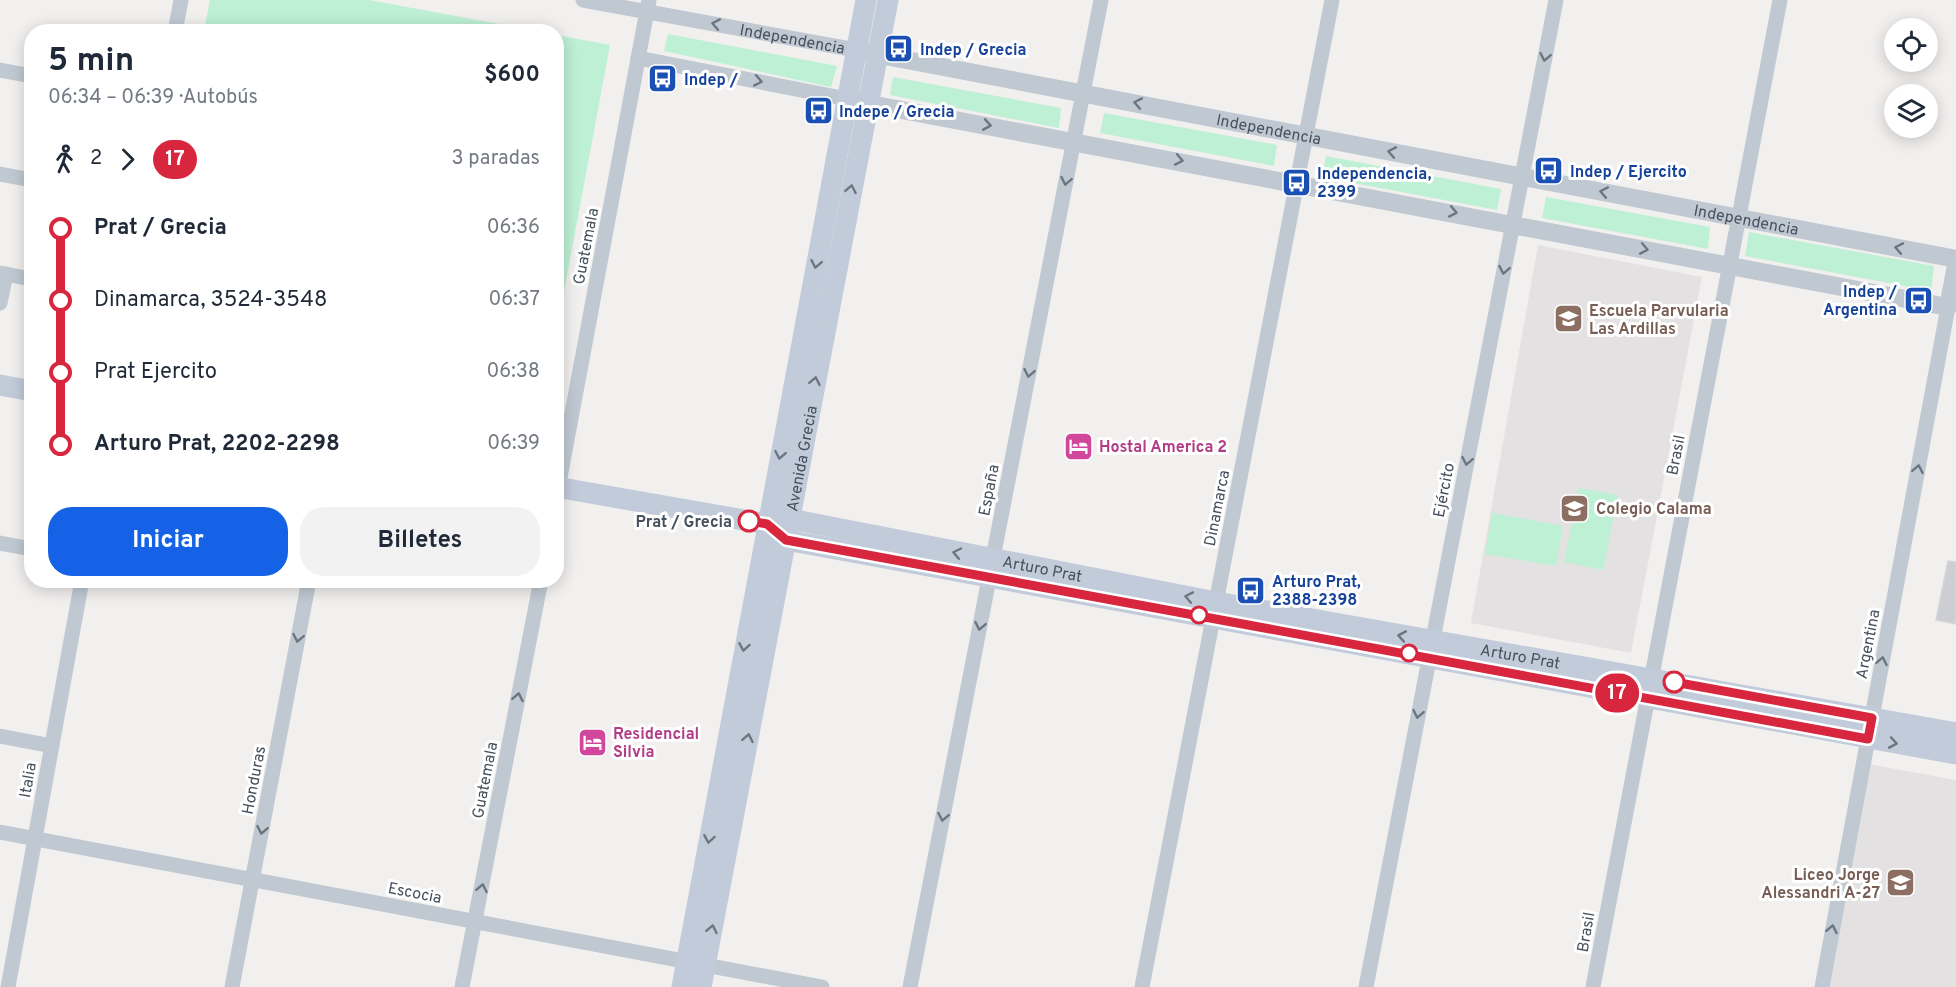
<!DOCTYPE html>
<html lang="es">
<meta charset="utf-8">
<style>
:root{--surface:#fff;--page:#f2f2f3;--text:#1f2937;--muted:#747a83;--accent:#1562e6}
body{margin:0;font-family:Overpass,sans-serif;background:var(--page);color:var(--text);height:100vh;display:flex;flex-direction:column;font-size:22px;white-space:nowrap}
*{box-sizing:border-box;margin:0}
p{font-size:20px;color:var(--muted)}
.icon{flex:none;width:33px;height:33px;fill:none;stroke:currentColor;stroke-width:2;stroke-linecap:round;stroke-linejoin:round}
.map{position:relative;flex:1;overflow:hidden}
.drawer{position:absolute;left:24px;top:24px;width:540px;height:564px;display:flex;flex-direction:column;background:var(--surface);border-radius:24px;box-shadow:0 3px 15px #0003}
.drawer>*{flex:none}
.badge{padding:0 12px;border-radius:20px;font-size:21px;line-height:39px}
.tools{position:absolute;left:1884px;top:18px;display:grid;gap:12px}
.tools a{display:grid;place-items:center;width:54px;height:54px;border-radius:50%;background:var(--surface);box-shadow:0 3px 15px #0003;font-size:30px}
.map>.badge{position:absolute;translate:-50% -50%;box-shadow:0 0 0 3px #fff}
.legs{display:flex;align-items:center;gap:9px;height:66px;padding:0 24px;font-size:20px}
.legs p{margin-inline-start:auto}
.overview{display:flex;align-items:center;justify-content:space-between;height:102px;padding:0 24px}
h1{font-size:33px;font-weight:700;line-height:45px}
.cta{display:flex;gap:12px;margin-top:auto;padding:12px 24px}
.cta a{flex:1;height:69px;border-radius:24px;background:var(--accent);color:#fff;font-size:24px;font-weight:700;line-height:69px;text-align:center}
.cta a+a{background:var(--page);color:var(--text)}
ul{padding:0 24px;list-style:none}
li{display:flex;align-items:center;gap:21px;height:72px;font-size:22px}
li i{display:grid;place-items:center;width:9px;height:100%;margin:0 8px;background:currentColor}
li i::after{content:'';width:15px;height:15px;margin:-8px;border:4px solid;border-radius:50%;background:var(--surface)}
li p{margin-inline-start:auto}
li:first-child i{background:linear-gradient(#0000 50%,currentColor 0)}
li:last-child i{background:linear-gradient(currentColor 50%,#0000 0)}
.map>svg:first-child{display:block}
.education{fill:#e3e1e1}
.green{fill:#bdf0d4}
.building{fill:#ccced4;stroke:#d3d5db;stroke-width:1.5}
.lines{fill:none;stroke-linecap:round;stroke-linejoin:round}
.minor{stroke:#c0c9d2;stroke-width:15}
.tertiary{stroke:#c0c9d2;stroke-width:18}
.secondary{stroke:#c2cbd9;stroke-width:21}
.oneway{stroke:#6b7580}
.oneway2{stroke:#6c7682}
.line-1-casing{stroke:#fff;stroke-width:14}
.line-1{stroke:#d7263d;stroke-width:9}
.stop-1-dot{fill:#fff;stroke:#d7263d;stroke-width:3}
.labels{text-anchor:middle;stroke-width:6;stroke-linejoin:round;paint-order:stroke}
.street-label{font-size:16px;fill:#47515d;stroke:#fff}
.transit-label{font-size:16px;font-weight:bold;fill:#164399;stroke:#fff;text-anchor:start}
.education-label{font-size:16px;font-weight:bold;fill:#785e54;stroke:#fff;text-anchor:start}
.hotel-label{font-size:16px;font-weight:bold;fill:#b23c85;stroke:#fff;text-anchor:start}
.stop-label{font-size:16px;font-weight:bold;fill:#47515d;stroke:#fff;text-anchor:end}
</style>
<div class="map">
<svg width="1956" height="987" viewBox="0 0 1956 987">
<rect width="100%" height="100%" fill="#f2efef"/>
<path class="education" d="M1538,245L1702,277L1631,653L1471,623Z
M1868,764L1956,780V987H1827Z"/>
<path class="green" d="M210,0H369L537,31H204Z
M668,34L837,66L831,87L664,51Z
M557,35L610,45L557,329L556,35Z
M893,77L1061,108L1059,128L890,95Z
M1104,113L1277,145L1274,166L1100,133Z
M1326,156L1501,189L1497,210L1322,177Z
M1546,197L1710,227L1708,249L1542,218Z
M1749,232L1934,266L1931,291L1745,256Z
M1579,488L1618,495L1603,570L1564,562Z
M1492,513L1563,526L1556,566L1485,554Z"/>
<path class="building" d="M1948,561L1956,562V624L1936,620Z"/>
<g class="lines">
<g class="minor">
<path id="s1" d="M583,0L856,50"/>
<path d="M175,32L181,0"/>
<path d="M638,58L847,99"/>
<path d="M0,70L32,76"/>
<path d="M0,174L32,180"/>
<path d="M0,273L32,279"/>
<path d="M0,303L6,274"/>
<path d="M556,499L649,0"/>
<path d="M0,543L32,549"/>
<path d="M0,736L52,746"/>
<path d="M0,832L822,987"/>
<path d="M8,987L82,580"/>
<path d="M232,987L309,580"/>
<path d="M462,987L541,580"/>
<path d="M910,987L1101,0"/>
<path d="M1142,987L1332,0"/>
<path d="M1366,987L1556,0"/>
<path d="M1593,987L1780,0"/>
<path d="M1822,987L1948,307"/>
</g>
<g class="tertiary">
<path id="s2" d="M864,52L1956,259"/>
<path d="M854,101L1948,307L1956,266"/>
</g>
<g class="secondary">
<path d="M0,385L32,391"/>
<path id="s3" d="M556,487L767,524L790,519L1216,602L1956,733"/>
<path d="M767,524L786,540L1956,754"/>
<path d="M682,987L866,0"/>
<path id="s4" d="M701,987L888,0"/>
</g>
</g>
<defs><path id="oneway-chevron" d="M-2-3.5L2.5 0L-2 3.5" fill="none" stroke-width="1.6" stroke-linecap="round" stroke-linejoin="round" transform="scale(1.5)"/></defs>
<g class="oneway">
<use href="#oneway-chevron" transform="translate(716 24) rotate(-169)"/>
<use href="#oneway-chevron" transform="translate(1545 57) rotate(101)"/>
<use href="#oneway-chevron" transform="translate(758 81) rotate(11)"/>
<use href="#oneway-chevron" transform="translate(1138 103) rotate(-169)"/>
<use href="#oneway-chevron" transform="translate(987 125) rotate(10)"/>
<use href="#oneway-chevron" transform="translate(1392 152) rotate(-169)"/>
<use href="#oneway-chevron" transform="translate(1179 160) rotate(11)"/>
<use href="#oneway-chevron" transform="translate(1066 181) rotate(101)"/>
<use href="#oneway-chevron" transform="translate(1604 192) rotate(-169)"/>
<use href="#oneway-chevron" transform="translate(1453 212) rotate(11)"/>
<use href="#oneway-chevron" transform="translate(1899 248) rotate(-169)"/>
<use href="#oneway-chevron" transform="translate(1644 249) rotate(11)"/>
<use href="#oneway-chevron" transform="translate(1504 270) rotate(101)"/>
<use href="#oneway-chevron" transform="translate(1029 373) rotate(101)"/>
<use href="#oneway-chevron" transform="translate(1467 461) rotate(101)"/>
<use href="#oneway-chevron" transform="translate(1918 469) rotate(-79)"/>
<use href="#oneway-chevron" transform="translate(980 626) rotate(101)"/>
<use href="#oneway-chevron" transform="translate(298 638) rotate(101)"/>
<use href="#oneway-chevron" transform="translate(1882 661) rotate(-79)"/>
<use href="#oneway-chevron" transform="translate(518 697) rotate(-79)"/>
<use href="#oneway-chevron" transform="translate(1418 714) rotate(101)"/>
<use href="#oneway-chevron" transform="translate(943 817) rotate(101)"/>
<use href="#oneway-chevron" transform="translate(262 830) rotate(101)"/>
<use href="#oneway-chevron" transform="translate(482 888) rotate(-79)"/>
<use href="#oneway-chevron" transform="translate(1832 929) rotate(-79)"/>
</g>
<g class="oneway2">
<use href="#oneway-chevron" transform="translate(851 189) rotate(-79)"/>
<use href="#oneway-chevron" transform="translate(816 264) rotate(101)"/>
<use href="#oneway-chevron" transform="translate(815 381) rotate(-79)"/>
<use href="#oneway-chevron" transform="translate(780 455) rotate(101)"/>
<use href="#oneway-chevron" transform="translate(957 553) rotate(-168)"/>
<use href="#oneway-chevron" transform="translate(1189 597) rotate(-169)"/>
<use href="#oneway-chevron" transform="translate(1402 636) rotate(-170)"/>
<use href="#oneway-chevron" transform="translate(744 647) rotate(100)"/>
<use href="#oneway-chevron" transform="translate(748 738) rotate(-79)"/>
<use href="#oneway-chevron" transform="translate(1893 743) rotate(10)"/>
<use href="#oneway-chevron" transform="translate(709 839) rotate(100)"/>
<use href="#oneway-chevron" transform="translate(712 929) rotate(-79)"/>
</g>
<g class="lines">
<defs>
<path id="line-1" d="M749,521L767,524L786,540L1868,739L1872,718L1674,682"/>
</defs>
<use href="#line-1" class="line-1-casing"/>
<use href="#line-1" class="line-1"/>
</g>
<defs>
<symbol id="bus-square" viewBox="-11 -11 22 22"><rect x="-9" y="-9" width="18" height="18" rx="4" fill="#1a4fb4" stroke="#fff"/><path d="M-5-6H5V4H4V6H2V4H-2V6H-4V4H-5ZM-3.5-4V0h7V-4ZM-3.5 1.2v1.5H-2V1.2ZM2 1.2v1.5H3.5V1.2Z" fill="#fff"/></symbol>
<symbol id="school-square" viewBox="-11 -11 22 22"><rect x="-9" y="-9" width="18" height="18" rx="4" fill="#8d6e63" stroke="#fff"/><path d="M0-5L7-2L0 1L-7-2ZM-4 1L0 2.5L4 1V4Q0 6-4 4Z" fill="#fff"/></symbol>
<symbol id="hotel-square" viewBox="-11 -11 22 22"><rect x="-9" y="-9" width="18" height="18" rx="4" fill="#d1479c" stroke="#fff"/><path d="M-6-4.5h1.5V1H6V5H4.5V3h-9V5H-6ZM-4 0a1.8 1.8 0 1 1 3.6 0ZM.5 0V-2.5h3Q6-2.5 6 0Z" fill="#fff"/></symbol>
</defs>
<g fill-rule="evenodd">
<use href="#bus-square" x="882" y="32" width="33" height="33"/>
<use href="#bus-square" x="646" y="62" width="33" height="33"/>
<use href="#bus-square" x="802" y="94" width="33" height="33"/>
<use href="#bus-square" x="1532" y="154" width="33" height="33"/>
<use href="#bus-square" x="1280" y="166" width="33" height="33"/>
<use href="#bus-square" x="1902" y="284" width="33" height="33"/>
<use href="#school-square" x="1552" y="302" width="33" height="33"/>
<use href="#hotel-square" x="1062" y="430" width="33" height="33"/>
<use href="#school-square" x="1558" y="492" width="33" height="33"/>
<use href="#bus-square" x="1234" y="574" width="33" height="33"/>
<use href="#hotel-square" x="576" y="726" width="33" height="33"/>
<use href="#school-square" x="1884" y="866" width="33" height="33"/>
</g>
<g class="stop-1-dot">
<circle cx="749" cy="521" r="10"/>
<circle cx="1199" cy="615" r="8"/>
<circle cx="1409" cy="653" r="8"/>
<circle cx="1674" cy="682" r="10"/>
</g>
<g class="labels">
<g class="street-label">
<text dy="6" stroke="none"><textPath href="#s1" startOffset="213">Independencia</textPath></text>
<text dy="6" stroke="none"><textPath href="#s2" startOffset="412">Independencia</textPath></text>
<text dy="6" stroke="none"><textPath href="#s2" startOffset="898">Independencia</textPath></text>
<text transform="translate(585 246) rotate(-79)" y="6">Guatemala</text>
<text transform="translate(1675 455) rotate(-79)" y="6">Brasil</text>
<text dy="6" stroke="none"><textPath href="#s4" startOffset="538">Avenida Grecia</textPath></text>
<text transform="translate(988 490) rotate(-79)" y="6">España</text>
<text transform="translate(1443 490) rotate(-79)" y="6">Ejército</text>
<text transform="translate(1216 508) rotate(-79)" y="6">Dinamarca</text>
<text dy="6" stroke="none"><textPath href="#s3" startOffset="495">Arturo Prat</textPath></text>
<text transform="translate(1867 644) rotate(-79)" y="6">Argentina</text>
<text dy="6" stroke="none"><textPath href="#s3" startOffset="981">Arturo Prat</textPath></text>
<text transform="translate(27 780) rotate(-80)" y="6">Italia</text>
<text transform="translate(253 780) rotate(-79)" y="6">Honduras</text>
<text transform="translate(484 780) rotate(-79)" y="6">Guatemala</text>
<text transform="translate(415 892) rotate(11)" y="6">Escocia</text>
<text transform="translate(1585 932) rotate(-80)" y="6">Brasil</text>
</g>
<g class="transit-label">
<text x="920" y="55">Indep / Grecia</text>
<text x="684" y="85">Indep /</text>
<text x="839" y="117">Indepe / Grecia</text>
<text x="1570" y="177">Indep / Ejercito</text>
<text x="1317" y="179">Independencia,<tspan x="1317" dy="18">2399</tspan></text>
<text x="1897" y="297" text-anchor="end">Indep /<tspan x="1897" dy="18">Argentina</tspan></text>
<text x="1272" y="587">Arturo Prat,<tspan x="1272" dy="18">2388-2398</tspan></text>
</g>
<g class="education-label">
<text x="1589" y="316">Escuela Parvularia<tspan x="1589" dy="18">Las Ardillas</tspan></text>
<text x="1596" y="514">Colegio Calama</text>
<text x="1880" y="880" text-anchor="end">Liceo Jorge<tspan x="1880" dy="18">Alessandri A-27</tspan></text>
</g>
<g class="hotel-label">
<text x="1099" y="452">Hostal America 2</text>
<text x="613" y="739">Residencial<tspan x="613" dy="18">Silvia</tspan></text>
</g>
<g class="stop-label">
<text x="732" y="527">Prat / Grecia</text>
</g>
</g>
</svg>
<div class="tools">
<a><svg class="icon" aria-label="locate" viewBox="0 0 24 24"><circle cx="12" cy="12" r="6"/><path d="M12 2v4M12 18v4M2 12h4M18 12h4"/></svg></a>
<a><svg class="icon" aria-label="layers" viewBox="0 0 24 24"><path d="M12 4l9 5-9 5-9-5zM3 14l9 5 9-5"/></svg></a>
</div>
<b class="badge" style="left:1617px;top:693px;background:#d7263d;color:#fff">17</b>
<section class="drawer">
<div class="overview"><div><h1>5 min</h1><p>06:34 – 06:39 · Autobús</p></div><b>$600</b></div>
<div class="legs"><svg class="icon" aria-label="walk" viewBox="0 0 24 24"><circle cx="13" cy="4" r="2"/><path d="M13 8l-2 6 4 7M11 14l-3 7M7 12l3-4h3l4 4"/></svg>2<svg class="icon" aria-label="forward" viewBox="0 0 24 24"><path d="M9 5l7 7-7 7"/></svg><b class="badge" style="background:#d7263d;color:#fff">17</b><p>3 paradas</p></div>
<ul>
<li><i style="color:#d7263d"></i><b>Prat / Grecia</b><p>06:36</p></li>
<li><i style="color:#d7263d"></i><span>Dinamarca, 3524-3548</span><p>06:37</p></li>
<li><i style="color:#d7263d"></i><span>Prat Ejercito</span><p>06:38</p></li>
<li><i style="color:#d7263d"></i><b>Arturo Prat, 2202-2298</b><p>06:39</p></li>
</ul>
<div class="cta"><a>Iniciar</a><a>Billetes</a></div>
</section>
</div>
